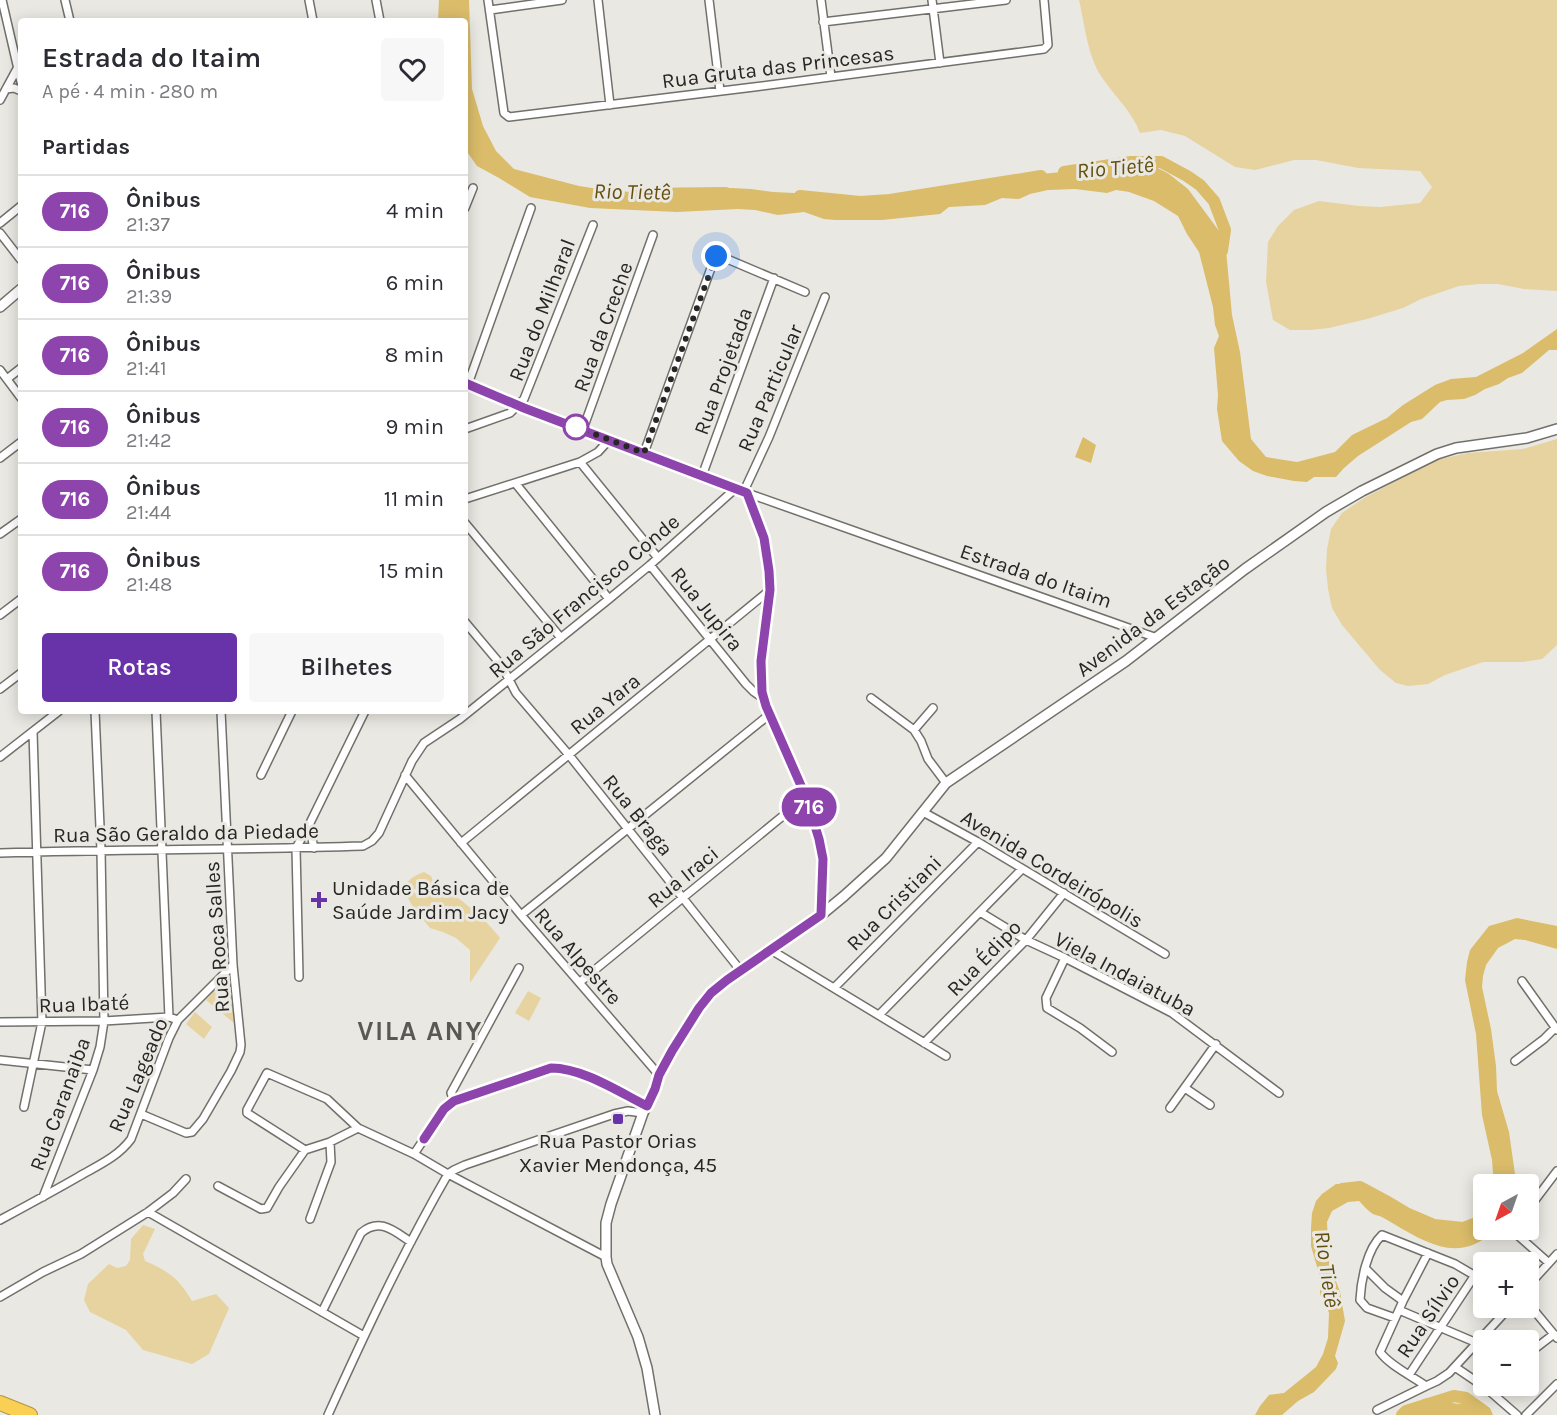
<!DOCTYPE html>
<html lang="pt">
<meta charset="utf-8">
<style>
:root{--surface:#fff;--page:#f7f7f7;--text:#2b2b33;--muted:#7c7c81;--line:#e1e1e2;--accent:#6832a8}
body{margin:0;font-family:Karla,sans-serif;background:var(--page);color:var(--text);height:100vh;display:flex;flex-direction:column;font-size:22px;white-space:nowrap}
*{box-sizing:border-box;margin:0}
p{font-size:20px;color:var(--muted)}
.icon{flex:none;width:33px;height:33px;fill:none;stroke:currentColor;stroke-width:2;stroke-linecap:round;stroke-linejoin:round}
.map{position:relative;flex:1;overflow:hidden}
.details{position:absolute;left:18px;top:18px;width:450px;height:696px;display:flex;flex-direction:column;background:var(--surface);border-radius:6px;box-shadow:0 3px 15px #0003}
.details>*{flex:none}
.badge{padding:0 12px;border-radius:20px;font-size:21px;line-height:39px}
.needle{width:39px;rotate:220deg}
.controls{position:absolute;left:1473px;top:1174px;display:grid;gap:12px}
.controls a{display:grid;place-items:center;width:66px;height:66px;border-radius:6px;background:var(--surface);box-shadow:0 3px 15px #0003;font-size:30px}
.you{position:absolute;width:30px;height:30px;margin:-15px;border:4px solid #fff;border-radius:50%;background:#1a73e8;box-shadow:0 0 0 9px #1a73e833}
.map>.badge{position:absolute;translate:-50% -50%;box-shadow:0 0 0 3px #fff}
h2{padding:0 24px;font-size:22px;line-height:54px}
.round{display:grid;place-items:center;flex:none;width:63px;height:63px;border-radius:6px;background:var(--page)}
.overview{display:flex;align-items:center;justify-content:space-between;height:102px;padding:0 24px}
h1{font-size:28px;font-weight:600;line-height:45px}
.action{display:flex;gap:12px;margin-top:auto;padding:12px 24px}
.action a{flex:1;height:69px;border-radius:6px;background:var(--accent);color:#fff;font-size:24px;font-weight:600;line-height:69px;text-align:center}
.action a+a{background:var(--page);color:var(--text)}
ul{padding:0;list-style:none}
li{display:flex;align-items:center;gap:18px;height:72px;padding:0 24px;border-top:2px solid var(--line)}
li div{flex:1}
li b{display:block;font-size:22px}
li em{font-style:normal}
li .badge{min-width:66px;font-weight:700;text-align:center}
.map>svg:first-child{display:block}
.green{fill:#e6d39f}
.water{fill:#dabc6a}
.lines{fill:none;stroke-linecap:round;stroke-linejoin:round}
.river{stroke:#dabc6a;stroke-width:12}
.minor-casing{stroke:#71706b;stroke-width:10}
.tertiary-casing{stroke:#71706b;stroke-width:12}
.motorway-casing{stroke:#b09443;stroke-width:16}
.minor{stroke:#fff;stroke-width:7}
.tertiary{stroke:#fff;stroke-width:9}
.motorway{stroke:#f9cf54;stroke-width:14}
.line-casing{stroke:#fff;stroke-width:14}
.line{stroke:#8e44ad;stroke-width:9}
.walk{stroke:#272624;stroke-width:6;stroke-dasharray:0 10.8}
.stop-dot{fill:#fff;stroke:#8e44ad;stroke-width:3}
.poi-dot{fill:#6832a8;stroke:#eae8e2;stroke-width:2}
.labels{text-anchor:middle;stroke-width:6;stroke-linejoin:round;paint-order:stroke}
.street-label{font-size:21px;fill:#272624;stroke:#eae8e2}
.poi-label{font-size:21px;fill:#272624;stroke:#eae8e2;text-anchor:start}
.water-label{font-size:22px;font-style:italic;fill:#634f0e;stroke:#eae8e2}
.district-label{font-size:27px;font-weight:bold;letter-spacing:1.5px;fill:#595853;stroke:#eae8e2}
</style>
<div class="map">
<svg width="1557" height="1415" viewBox="0 0 1557 1415">
<rect width="100%" height="100%" fill="#eae8e2"/>
<path class="green" d="M1079,0H1557V291L1524,289L1498,284H1479L1459,286L1421,299L1403,308L1367,319L1329,328L1310,330H1290L1273,320L1266,282L1268,242L1278,226L1294,210L1319,201L1359,206L1380,207L1420,203L1432,187L1420,171L1358,168L1316,160H1294L1255,170L1235,167L1185,136L1161,130L1140,133C1132,111 1114,96 1101,76C1087,54 1085,25 1079,0Z
M1557,439V645L1542,659L1523,662H1483L1445,675L1428,684L1408,686L1396,683L1380,670L1342,625L1332,608L1328,589L1326,569L1327,549L1331,529L1342,513L1364,498L1436,460L1468,453L1523,449Z
M424,872L431,876L433,881L431,884L421,891L417,888L412,891L420,897L428,896L439,885C462,900 483,916 500,938L470,983V950L456,938L443,932L430,928L413,907L403,889C407,880 415,875 424,872Z
M230,973L234,1023L206,1000Z
M528,991L541,998L529,1021L515,1013Z
M195,1012L212,1027L204,1039L186,1024Z
M143,1225L155,1229L143,1254L145,1261C170,1272 178,1278 192,1301L216,1294L229,1308L209,1354L192,1364L143,1350L126,1330L90,1312L84,1300L88,1284L109,1264L117,1268L126,1266L130,1260L131,1239Z"/>
<path class="water" d="M439,0H469L472,89L483,126L496,151L514,169L579,186L605,190L645,193L699,195L731,188L751,189L773,192L794,193L827,200L868,199L914,202L1008,184L1042,174L1090,169L1124,163L1150,164L1169,174L1188,189L1225,239L1232,315L1240,352L1251,439L1266,457L1297,462L1335,452L1352,435L1387,418L1403,405L1435,385L1451,379L1476,377L1523,353L1557,329V350H1549L1522,373L1508,378L1499,384L1485,389L1475,395L1464,399L1447,400L1440,402L1422,419L1411,422L1358,456L1344,468L1336,477H1314L1307,482L1294,481L1267,476L1253,471L1239,461L1222,441L1217,409L1218,395L1214,348L1219,336L1215,325L1213,307L1199,252L1187,234L1178,216L1154,201L1129,192L1116,190L1107,193L1075,189L1048,190L1030,194L1019,199L1002,198L985,205L949,207L940,214L882,220H835L824,219L804,212L778,215L755,210L738,209L677,212L590,208L530,197L499,178L477,166L465,149V21H438Z
M1083,437L1096,445L1091,463L1075,457Z
M1517,918L1557,926V949L1525,940L1515,939L1498,948L1486,965L1483,976L1482,987L1491,1029L1496,1066L1497,1091L1509,1132L1516,1181L1515,1185H1494L1492,1160L1482,1115L1476,1034L1465,980L1467,962L1470,950L1489,926Z
M1336,1184L1351,1185L1362,1190L1370,1198L1389,1202L1425,1224L1467,1229L1479,1224L1483,1217L1484,1230H1495C1461,1263 1429,1245 1394,1224C1390,1222 1386,1219 1382,1217C1380,1216 1375,1215 1373,1214C1368,1211 1363,1205 1359,1201L1348,1202L1332,1211L1327,1222L1329,1262L1340,1292L1345,1321L1335,1356L1338,1363L1336,1369L1314,1392L1298,1401L1282,1415H1255L1260,1406L1269,1395L1284,1393L1316,1367L1323,1354L1328,1338L1329,1313L1326,1304L1320,1295V1277L1311,1246V1228L1312,1213L1316,1201L1322,1194Z
M1441,1396C1452,1404 1458,1407 1470,1399L1490,1408L1493,1415H1400L1414,1409L1423,1399Z"/>
<g class="lines">
<path class="river" d="M1064,172L1131,162H1161L1187,176L1200,185L1214,201L1225,230L1222,251
M635,194L726,193
M800,196L860,202L890,200L1041,176
M1342,1189L1360,1187L1386,1201L1406,1213L1434,1225L1463,1228L1484,1220
M1402,1415L1406,1411L1454,1396L1466,1398L1484,1411L1486,1415"/>
<defs>
<path id="minor" d="M2,0L21,82
M65,0L70,21
M309,0L313,21
M376,0L380,21
M488,0L504,113L509,117L754,87L1044,49L1048,45L1044,0
M598,0L610,105
M709,0L720,91
M821,0L831,77
M932,0L940,63
M490,10L562,0
M823,22L1006,0
M6,89L14,88L21,91
M0,100L18,67
M465,208L473,188
M0,223L21,206
M0,233L21,260
M0,370L21,398
M7,379L21,368
M468,384L531,208
M465,429L510,413L524,399L593,225
M583,429L653,235
M644,453L715,257L720,256L805,292
M0,458L21,442
M580,462L658,558
M702,476L774,278
M516,484L609,599
M744,491L769,437L825,297
M747,493L1157,638
M465,499L580,462L598,452L609,440
M465,523L561,638
M0,534L21,519
M650,565L746,684L754,692L764,699
M0,615L21,599
M465,622L502,666L516,693L569,755L741,971
M0,689L21,673
M871,698L914,730L921,741L928,759L946,783
M156,711L169,1017L178,1020
M914,730L933,708
M0,757L59,711
M261,775L292,711
M405,775L521,915L659,1075
M923,812L978,842L1165,954
M309,825L314,848
M461,843L770,590
M0,853C121,849 242,850 363,846L372,841L379,833L412,761L424,743L460,719L609,599L650,565L735,489
M980,912L1026,940L1065,958L1172,1013L1279,1093
M521,915L770,714
M771,950L946,1056
M1065,958L1046,998L1047,1008L1080,1028L1112,1052
M299,977L296,848L309,825L365,711
M1522,981L1557,1030
M580,982L806,797
M834,988L978,842
M879,1015L1022,869
M0,1022L104,1021L169,1017
M924,1043L1026,940L1064,893
M0,1060L93,1070
M1515,1061L1544,1039L1555,1028
M1185,1088L1210,1105
M454,1101L451,1093L519,968
M24,1107L42,1022L33,732
M1170,1108L1216,1044
M141,1114L186,1133L192,1132L203,1119L231,1071L240,1052L241,1045L233,965L221,711
M305,1150L247,1113V1110L267,1073L327,1099L358,1128L414,1154L448,1174L606,1257
M414,1154L444,1109L454,1101L551,1068C581,1068 620,1092 647,1106
M218,1186L261,1209L267,1208L279,1187L305,1150L330,1142L358,1128
M43,1197L93,1070L100,1047L104,1021L101,850L95,711
M1529,1208L1557,1171
M148,1212L364,1336
M310,1219L331,1162L330,1142
M0,1220C26,1206 52,1192 78,1177C97,1166 118,1157 131,1139L169,1038L178,1020L233,965
M1515,1233L1549,1263
M1428,1253L1403,1301L1380,1352C1389,1365 1412,1376 1426,1386L1437,1381L1449,1373L1509,1308
M1365,1268L1385,1288L1403,1301
M1528,1286L1557,1254
M0,1297L43,1272L81,1254L148,1212L173,1193L186,1179
M1528,1303L1557,1338
M1399,1310L1477,1343
M322,1312L361,1233C380,1217 394,1231 411,1242
M1395,1318L1367,1308L1360,1300C1361,1280 1367,1249 1382,1235L1455,1264L1484,1281
M1528,1354L1554,1334
M1455,1367L1486,1388L1488,1386
M1409,1375L1475,1275
M1486,1388L1517,1415
M1377,1410L1426,1386
M328,1415C365,1333 403,1252 448,1174L454,1170L465,1165L614,1114L628,1111L643,1113
M1526,1415L1557,1384"/>
<path id="tertiary" d="M0,307L21,289
M465,383L524,408L747,493L764,538L769,571L770,590L761,661L762,692L766,706L806,797L819,839L823,859L821,915L727,980L711,993L699,1008L683,1032L659,1075L655,1089L643,1113L611,1204L606,1223V1257L607,1264L638,1337L647,1368L655,1415
M821,915L844,896L886,858L946,783L1126,661L1245,569L1326,512L1362,491L1437,454L1456,448L1527,438L1557,429"/>
<path id="motorway" d="M0,1403L30,1415"/>
</defs>
<use href="#minor" class="minor-casing"/>
<use href="#tertiary" class="tertiary-casing"/>
<use href="#motorway" class="motorway-casing"/>
<use href="#minor" class="minor"/>
<use href="#tertiary" class="tertiary"/>
<use href="#motorway" class="motorway"/>
</g>
<g class="lines">
<defs>
<path id="line" d="M424,1139L444,1109L454,1101L551,1068C583,1068 619,1092 647,1106L655,1089L659,1075L672,1051L699,1008L711,993L727,980L821,915L823,859L819,839L806,797L766,706L762,692L761,661L770,590L769,571L764,538L747,493L524,408L465,383"/>
</defs>
<use href="#line" class="line-casing"/>
<use href="#line" class="line"/>
<path class="walk" d="M576,427L644,453L716,256"/>
</g>
<circle class="stop-dot" cx="576" cy="427" r="12"/>
<g class="poi-dot">
<path d="M316 891h6v6h6v6h-6v6h-6v-6h-6v-6h6z"/>
<rect x="612" y="1113" width="12" height="12" rx="3"/>
</g>
<g class="labels">
<g class="street-label">
<text transform="translate(778 67) rotate(-7)" y="7">Rua Gruta das Princesas</text>
<text transform="translate(542 310) rotate(-69)" y="7">Rua do Milharal</text>
<text transform="translate(603 327) rotate(-70)" y="7">Rua da Creche</text>
<text transform="translate(723 371) rotate(-70)" y="7">Rua Projetada</text>
<text transform="translate(770 388) rotate(-67)" y="7">Rua Particular</text>
<text transform="translate(1036 576) rotate(19)" y="7">Estrada do Itaim</text>
<text transform="translate(584 596) rotate(-40)" y="7">Rua São Francisco Conde</text>
<text transform="translate(707 609) rotate(51)" y="7">Rua Jupira</text>
<text transform="translate(1153 616) rotate(-37)" y="7">Avenida da Estação</text>
<text transform="translate(605 704) rotate(-39)" y="7">Rua Yara</text>
<text transform="translate(638 815) rotate(51)" y="7">Rua Braga</text>
<text transform="translate(186 833) rotate(-1)" y="7">Rua São Geraldo da Piedade</text>
<text transform="translate(1052 869) rotate(31)" y="7">Avenida Cordeirópolis</text>
<text transform="translate(683 877) rotate(-39)" y="7">Rua Iraci</text>
<text transform="translate(894 903) rotate(-45)" y="7">Rua Cristiani</text>
<text transform="translate(217 937) rotate(-94)" y="7">Rua Roca Salles</text>
<text transform="translate(578 956) rotate(49)" y="7">Rua Alpestre</text>
<text transform="translate(984 958) rotate(-46)" y="7">Rua Édipo</text>
<text transform="translate(1125 974) rotate(28)" y="7">Viela Indaiatuba</text>
<text transform="translate(84 1004) rotate(-2)" y="7">Rua Ibaté</text>
<text transform="translate(138 1075) rotate(-67)" y="7">Rua Lageado</text>
<text transform="translate(60 1104) rotate(-70)" y="7">Rua Caranaiba</text>
<text transform="translate(1428 1316) rotate(-56)" y="7">Rua Sílvio</text>
</g>
<g class="poi-label">
<text x="332" y="895">Unidade Básica de<tspan x="332" dy="24">Saúde Jardim Jacy</tspan></text>
<text x="618" y="1148" text-anchor="middle">Rua Pastor Orias<tspan x="618" dy="24">Xavier Mendonça, 45</tspan></text>
</g>
<g class="water-label">
<text transform="translate(1115 167) rotate(-5)" y="8">Rio Tietê</text>
<text transform="translate(632 191) rotate(1)" y="8">Rio Tietê</text>
<text transform="translate(1328 1269) rotate(82)" y="8">Rio Tietê</text>
</g>
<g class="district-label">
<text x="420" y="1040">VILA ANY</text>
</g>
</g>
</svg>
<div class="controls">
<a><svg class="needle" viewBox="-14 -14 28 28"><path d="M0-13l5 13h-10z" fill="#e53935"/><path d="M0 13l5-13h-10z" fill="#7c7c81"/></svg></a>
<a>+</a>
<a>−</a>
</div>
<div class="you" style="left:716px;top:256px"></div>
<b class="badge" style="left:809px;top:807px;background:#8e44ad;color:#fff">716</b>
<section class="details">
<div class="overview"><div><h1>Estrada do Itaim</h1><p>A pé · 4 min · 280 m</p></div><a class="round"><svg class="icon" aria-label="heart" viewBox="0 0 24 24"><path d="M12 20l-8-8c-3-5 5-10 8-4 3-6 11-1 8 4z"/></svg></a></div>
<h2>Partidas</h2>
<ul>
<li><span class="badge" style="background:#8e44ad;color:#fff">716</span><div><b>Ônibus</b><p>21:37</p></div><em>4 min</em></li>
<li><span class="badge" style="background:#8e44ad;color:#fff">716</span><div><b>Ônibus</b><p>21:39</p></div><em>6 min</em></li>
<li><span class="badge" style="background:#8e44ad;color:#fff">716</span><div><b>Ônibus</b><p>21:41</p></div><em>8 min</em></li>
<li><span class="badge" style="background:#8e44ad;color:#fff">716</span><div><b>Ônibus</b><p>21:42</p></div><em>9 min</em></li>
<li><span class="badge" style="background:#8e44ad;color:#fff">716</span><div><b>Ônibus</b><p>21:44</p></div><em>11 min</em></li>
<li><span class="badge" style="background:#8e44ad;color:#fff">716</span><div><b>Ônibus</b><p>21:48</p></div><em>15 min</em></li>
</ul>
<div class="action"><a>Rotas</a><a>Bilhetes</a></div>
</section>
</div>
